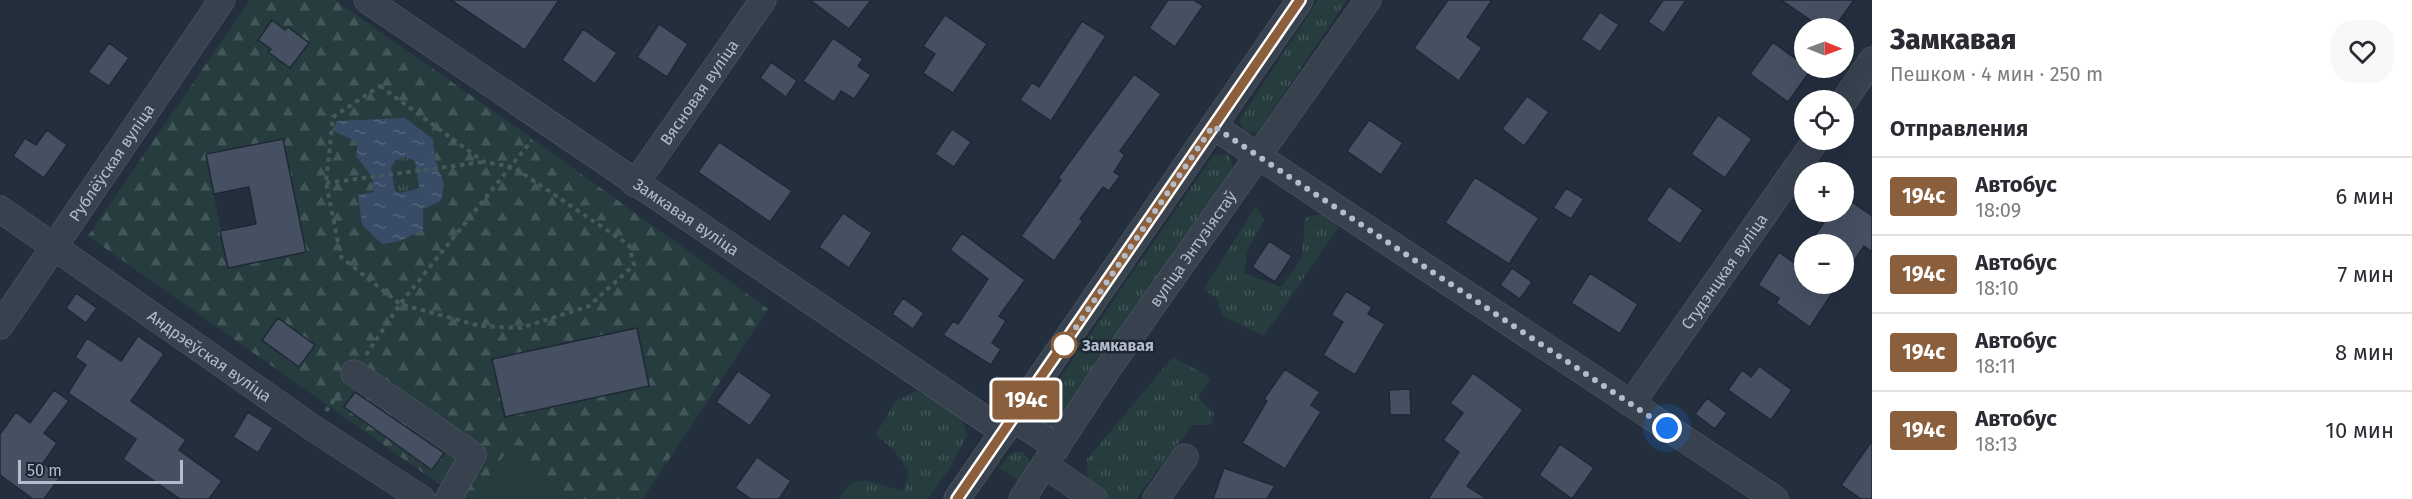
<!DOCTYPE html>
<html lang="ru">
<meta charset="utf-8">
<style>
:root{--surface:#fff;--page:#f7f7f7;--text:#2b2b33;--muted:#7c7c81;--line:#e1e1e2}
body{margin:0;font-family:"Fira Sans",sans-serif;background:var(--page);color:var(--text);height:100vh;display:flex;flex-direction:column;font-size:22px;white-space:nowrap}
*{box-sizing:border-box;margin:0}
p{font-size:20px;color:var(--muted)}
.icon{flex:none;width:33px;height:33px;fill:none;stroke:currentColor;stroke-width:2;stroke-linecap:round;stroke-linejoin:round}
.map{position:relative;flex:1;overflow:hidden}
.panel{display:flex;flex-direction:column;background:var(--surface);width:540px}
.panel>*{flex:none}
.badge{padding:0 12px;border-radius:4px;font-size:21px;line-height:39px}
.needle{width:39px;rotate:91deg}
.buttons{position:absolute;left:1794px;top:18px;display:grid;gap:12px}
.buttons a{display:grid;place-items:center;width:60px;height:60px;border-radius:50%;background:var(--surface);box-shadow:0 6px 24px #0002;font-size:30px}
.scale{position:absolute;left:18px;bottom:15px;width:165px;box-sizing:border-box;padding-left:6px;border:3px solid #b4bcc9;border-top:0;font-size:16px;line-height:21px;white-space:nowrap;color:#b4bcc9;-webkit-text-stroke:4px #1d2633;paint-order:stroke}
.you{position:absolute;width:30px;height:30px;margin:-15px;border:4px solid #fff;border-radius:50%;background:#1a73e8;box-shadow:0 0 0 9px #1a73e833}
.map>.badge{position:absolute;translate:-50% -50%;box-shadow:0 0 0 3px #fff}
h2{padding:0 18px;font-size:22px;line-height:54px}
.round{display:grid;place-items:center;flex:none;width:63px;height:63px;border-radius:24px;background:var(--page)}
.summary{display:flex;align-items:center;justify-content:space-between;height:102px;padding:0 18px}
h1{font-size:28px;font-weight:800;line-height:45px}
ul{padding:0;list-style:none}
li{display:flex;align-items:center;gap:18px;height:78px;padding:0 18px;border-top:2px solid var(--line)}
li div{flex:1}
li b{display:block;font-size:22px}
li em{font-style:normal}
li .badge{min-width:66px;font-weight:700;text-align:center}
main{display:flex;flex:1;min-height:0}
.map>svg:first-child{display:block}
.grass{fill:url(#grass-tufts)}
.forest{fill:url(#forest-firs);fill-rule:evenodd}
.park{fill:#263c3f}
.water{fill:url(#water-ripples);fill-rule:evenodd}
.building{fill:#455162;stroke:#1f2835;stroke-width:1.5}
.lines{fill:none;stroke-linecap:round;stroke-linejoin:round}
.minor-casing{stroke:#565f6c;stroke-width:27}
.path{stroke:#44595c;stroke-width:4;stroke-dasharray:4.5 4.5;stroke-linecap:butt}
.minor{stroke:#38414e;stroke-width:26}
.line-casing{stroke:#fff;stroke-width:14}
.line{stroke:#8b5e3c;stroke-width:9}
.walk{stroke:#b4bcc9;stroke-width:6;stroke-dasharray:0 10.8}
.stop-dot{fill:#fff;stroke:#8b5e3c;stroke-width:3}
.labels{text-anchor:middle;stroke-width:5;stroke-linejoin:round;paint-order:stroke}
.street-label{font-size:16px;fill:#b4bcc9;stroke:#1d2633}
.stop-label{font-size:16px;font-weight:bold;fill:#b4bcc9;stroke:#1d2633;text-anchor:start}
</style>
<main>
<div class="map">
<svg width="1872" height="499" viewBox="0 0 1872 499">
<defs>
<pattern id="grass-tufts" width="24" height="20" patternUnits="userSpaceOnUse" patternTransform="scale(1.5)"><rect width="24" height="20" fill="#263c3f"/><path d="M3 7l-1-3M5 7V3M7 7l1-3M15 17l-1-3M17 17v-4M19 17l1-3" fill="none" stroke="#435659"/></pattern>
<pattern id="forest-firs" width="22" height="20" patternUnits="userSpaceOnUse" patternTransform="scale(1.5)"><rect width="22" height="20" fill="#263c3f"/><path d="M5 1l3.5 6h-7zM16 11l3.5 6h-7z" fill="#435659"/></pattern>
<pattern id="water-ripples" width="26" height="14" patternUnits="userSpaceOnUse" patternTransform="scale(1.5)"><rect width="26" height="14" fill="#394c67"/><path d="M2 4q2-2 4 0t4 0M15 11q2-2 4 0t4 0" fill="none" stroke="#53647b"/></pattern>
</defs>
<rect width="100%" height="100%" fill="#242f3e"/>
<path class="grass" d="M1318,0H1347L1257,133L1244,131L1239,121Z
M1229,153L1233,169L1054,428L1047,429L1035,420L1036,413L1213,156Z
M405,157L415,160L419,186L417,189L400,193L395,191L391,167L396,160Z
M1256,206L1264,220L1247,251L1244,273L1281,287L1302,258L1305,218L1323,213L1339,226L1264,336L1224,317L1216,298L1204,289Z
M1173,357L1211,378L1198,398L1214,413L1211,425H1192L1136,499H1109L1088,480L1087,459Z
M916,391L960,412L967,435L953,463L928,499H838C859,467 872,485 904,491L909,471L894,451L876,434L896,401Z
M1015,452H1022L1029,459L1030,469L1020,482L999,468L1009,455Z"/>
<path class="forest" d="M250,0H335L533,139L768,309L643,499H575L508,452L473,499H460L88,236ZM355,120H376L433,139L434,156L444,184L423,209L374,192L372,177L356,156L358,142ZM283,139L306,252L228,268L206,155ZM637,328L649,386L505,417L492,359Z"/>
<path class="park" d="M507,451L575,499H473Z"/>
<path class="water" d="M405,118L433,139L434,156L444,184L441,201L423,209V230L400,241L382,244L362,225L358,195L374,192L372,177L356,156L358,142L335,132L336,121ZM405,157L415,161L419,186L417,189L400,193L395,191L391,167L396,160Z"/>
<path class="building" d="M451,0H559L525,50Z
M810,0H871L849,29Z
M1168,0H1194L1203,6L1175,47L1149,28Z
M1448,0H1492L1467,37L1482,48L1459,81L1414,48Z
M1663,0H1686L1664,33L1648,22Z
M1781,0H1854L1834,28H1822Z
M1600,12L1619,25L1600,52L1581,39Z
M945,15L987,44L953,93L923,73L935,54L923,46Z
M272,20L285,30L288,27L309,43L290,68L268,52L271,49L258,40Z
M1082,21L1106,36L1051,121L1020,100L1032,82L1039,87Z
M659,24L688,44L667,77L637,57Z
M583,29L617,53L595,84L562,60Z
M833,38L863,59L858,66L871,75L854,99L841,91L834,102L803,81Z
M1773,42L1804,65V68L1811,70L1788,102L1750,74Z
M109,43L129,58L109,86L88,72Z
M771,62L797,81L786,97L760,78Z
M1134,74L1161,94L1120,151L1125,155L1114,172L1120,176L1109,191L1103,187L1080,219L1083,221L1054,261L1021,236L1061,180L1058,178Z
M1527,96L1549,112L1524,146L1502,129Z
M1718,115L1752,139L1725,178L1691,154Z
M1369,120L1403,143L1381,175L1347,151Z
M952,129L971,142L954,167L935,154Z
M47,130L67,145L44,178L13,156L25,138L36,145Z
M283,139L306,252L228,268L220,231L256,224L249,187L214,194L206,154Z
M719,142L792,191L770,222L698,172Z
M1475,177L1539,218L1509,264L1445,223Z
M1669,186L1703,210L1680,244L1646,220Z
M1566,188L1584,199L1571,219L1553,208Z
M1849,200L1872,216V252L1864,246L1844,276V244H1809L1831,212H1844Z
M843,213L872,233L849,268L819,247Z
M962,233L1025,280L999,316L1006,321L992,343L1001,349L991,365L943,335L953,321L958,324L988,279L950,250Z
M1269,241L1292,256L1275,282L1252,267Z
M1779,252L1804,270V284H1838L1810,327L1776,303L1779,298L1758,285Z
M1512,268L1532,282L1520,299L1500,285Z
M1590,273L1638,304L1620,334L1571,303Z
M1346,291L1372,307L1368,314L1385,324L1355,375L1323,355L1343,322L1331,315Z
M76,293L97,308L86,323L66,308Z
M903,298L924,313L913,329L892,314Z
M278,318L315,345L299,367L262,340Z
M637,328L649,386L505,417L492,359Z
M138,336L164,354L131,401L186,440L179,450L222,481L209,499H180L123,459L136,439L68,393L86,365L75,357L87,338L121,361Z
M1759,366L1792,390L1771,420L1728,390L1742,370L1751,377Z
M1285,369L1320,392L1311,405L1321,412L1285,469L1242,443L1267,401L1264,399Z
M738,371L772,395L750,426L716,402Z
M1473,373L1523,410L1467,486L1487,499H1428L1459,452L1443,440L1463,413L1450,403Z
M1410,389L1411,415H1390L1389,390Z
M54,390L69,401L44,433L57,443L43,463L61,476L44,499H33L0,475V434L16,412L30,423Z
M355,392L444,453L432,470L344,407Z
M1707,398L1727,413L1715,429L1695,414Z
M248,412L273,428L258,453L233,437Z
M1872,441V499H1861L1841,485Z
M1560,444L1594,468L1572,499L1539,475Z
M757,457L791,481L779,499H751L735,488Z
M1224,468L1275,486L1267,499H1213Z"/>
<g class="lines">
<defs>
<g id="minor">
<path id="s1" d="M367,0L1004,432"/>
<path d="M1844,101L1872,60"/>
<path d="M1213,126L1775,499"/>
<path id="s2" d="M635,184L763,0"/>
<path id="s3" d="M0,209L313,428L422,499"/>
<path id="s4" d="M0,326L222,0"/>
<path d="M354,373L473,455L448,499"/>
<path id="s5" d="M1631,404L1816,140"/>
<path d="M1013,418L1057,447"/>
<path d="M1045,465L1094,499"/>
<path d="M957,499L1300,0"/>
<path id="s6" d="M1022,499L1107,370L1368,0"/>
<path d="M1156,499L1185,457"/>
</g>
</defs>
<use href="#minor" class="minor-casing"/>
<path class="path" d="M380,86L484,162L513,167L629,245L634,265L589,306L521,328L480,326L400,304L341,257L326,183L333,117Z
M326,183L483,162
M366,355L400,304L532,140
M326,411L341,390"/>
<use href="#minor" class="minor"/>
</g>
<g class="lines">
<defs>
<path id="line" d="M957,499L1300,0"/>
</defs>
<use href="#line" class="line-casing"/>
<use href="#line" class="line"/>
<path class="walk" d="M1064,345L1213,126L1667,428"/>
</g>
<circle class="stop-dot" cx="1064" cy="345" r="12"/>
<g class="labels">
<g class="street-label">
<text dy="6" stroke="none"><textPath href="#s2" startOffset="112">Вясновая вуліца</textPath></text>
<text dy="6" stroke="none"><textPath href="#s4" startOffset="198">Рублёўская вуліца</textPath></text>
<text dy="6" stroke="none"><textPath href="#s1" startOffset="386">Замкавая вуліца</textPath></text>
<text dy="6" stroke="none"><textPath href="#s6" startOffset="303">вуліца Энтузіястаў</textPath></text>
<text dy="6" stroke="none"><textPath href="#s5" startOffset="162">Студэнцкая вуліца</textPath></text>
<text dy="6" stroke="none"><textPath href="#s3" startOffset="256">Андрэеўская вуліца</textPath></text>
</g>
<g class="stop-label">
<text x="1082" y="351">Замкавая</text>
</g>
</g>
</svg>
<div class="buttons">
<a><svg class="needle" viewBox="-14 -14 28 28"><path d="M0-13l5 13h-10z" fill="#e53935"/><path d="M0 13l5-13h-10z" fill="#7c7c81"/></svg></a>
<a><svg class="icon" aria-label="locate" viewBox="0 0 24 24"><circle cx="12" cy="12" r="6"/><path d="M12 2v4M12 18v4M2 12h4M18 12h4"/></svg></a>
<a>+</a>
<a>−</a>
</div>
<div class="scale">50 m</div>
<div class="you" style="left:1667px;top:428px"></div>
<b class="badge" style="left:1026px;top:400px;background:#8b5e3c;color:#fff">194с</b>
</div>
<section class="panel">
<div class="summary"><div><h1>Замкавая</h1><p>Пешком · 4 мин · 250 m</p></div><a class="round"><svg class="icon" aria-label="heart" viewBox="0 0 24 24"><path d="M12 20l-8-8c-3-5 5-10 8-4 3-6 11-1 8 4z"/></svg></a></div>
<h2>Отправления</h2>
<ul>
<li><span class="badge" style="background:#8b5e3c;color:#fff">194с</span><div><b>Автобус</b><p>18:09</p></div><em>6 мин</em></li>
<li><span class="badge" style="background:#8b5e3c;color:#fff">194с</span><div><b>Автобус</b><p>18:10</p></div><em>7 мин</em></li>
<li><span class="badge" style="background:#8b5e3c;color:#fff">194с</span><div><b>Автобус</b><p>18:11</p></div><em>8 мин</em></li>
<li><span class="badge" style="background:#8b5e3c;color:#fff">194с</span><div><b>Автобус</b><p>18:13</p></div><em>10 мин</em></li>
</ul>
</section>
</main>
